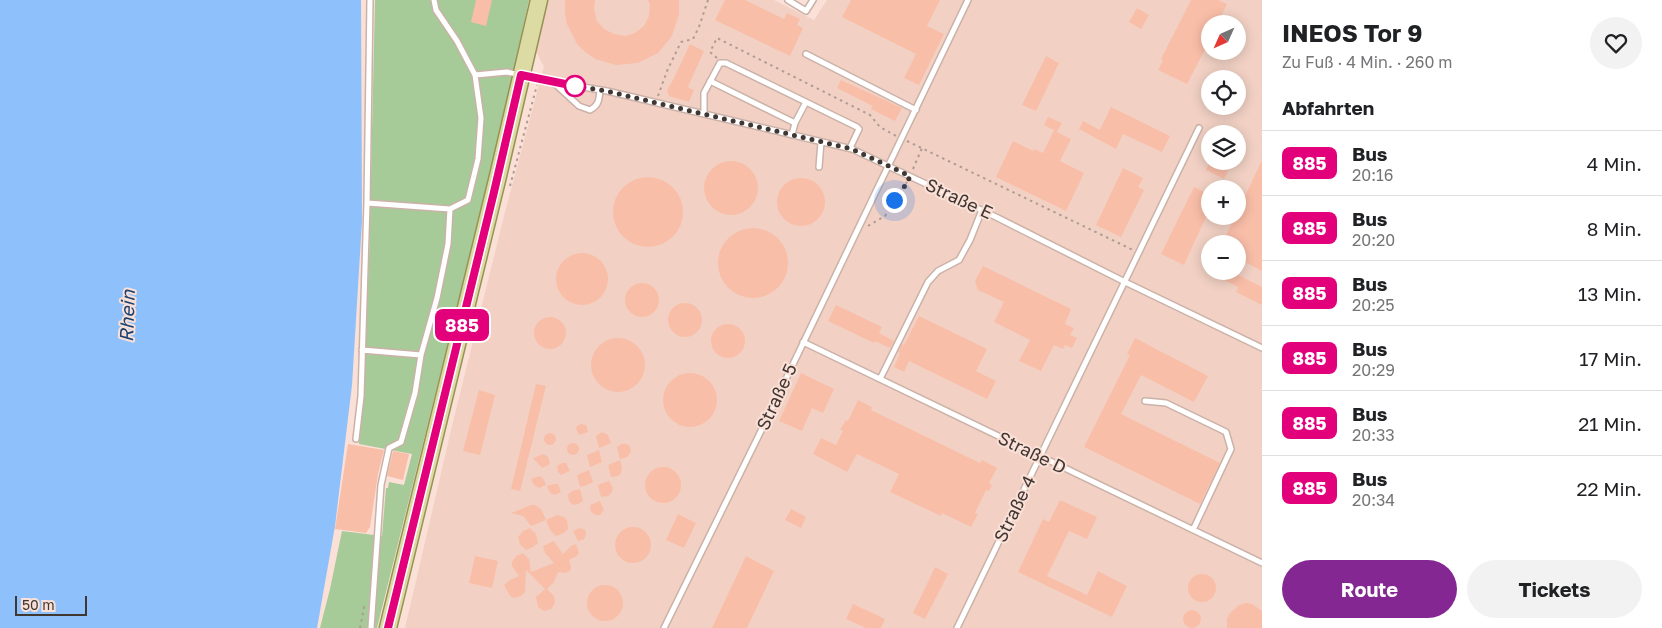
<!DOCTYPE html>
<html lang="de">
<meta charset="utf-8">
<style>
:root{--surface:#fff;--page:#f2f2f2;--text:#202124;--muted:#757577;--line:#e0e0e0;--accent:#842793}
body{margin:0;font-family:"Golos Text",sans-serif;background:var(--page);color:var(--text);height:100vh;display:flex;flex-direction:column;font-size:19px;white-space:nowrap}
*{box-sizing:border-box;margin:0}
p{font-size:16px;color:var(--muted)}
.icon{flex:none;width:28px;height:28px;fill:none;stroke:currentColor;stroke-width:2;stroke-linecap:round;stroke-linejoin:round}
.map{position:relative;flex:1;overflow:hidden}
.details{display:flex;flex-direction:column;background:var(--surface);width:400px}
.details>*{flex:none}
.badge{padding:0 10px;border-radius:8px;font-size:18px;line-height:32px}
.needle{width:32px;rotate:225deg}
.controls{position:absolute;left:1201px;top:15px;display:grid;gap:10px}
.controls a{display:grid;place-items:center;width:45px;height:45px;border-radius:50%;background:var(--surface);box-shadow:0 2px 12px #0003;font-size:25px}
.scale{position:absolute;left:15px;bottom:12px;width:72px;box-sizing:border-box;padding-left:5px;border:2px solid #403632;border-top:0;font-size:14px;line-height:18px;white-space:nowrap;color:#403632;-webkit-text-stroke:4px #fae0d6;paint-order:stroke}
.you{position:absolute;width:25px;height:25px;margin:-12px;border:4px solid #fff;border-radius:50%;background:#1a73e8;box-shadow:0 0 0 8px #1a73e833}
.map>.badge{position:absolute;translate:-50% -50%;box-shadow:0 0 0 2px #fff}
h2{padding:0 20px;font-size:19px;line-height:45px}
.round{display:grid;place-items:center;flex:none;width:52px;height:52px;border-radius:26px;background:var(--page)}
.overview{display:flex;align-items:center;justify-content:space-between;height:85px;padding:0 20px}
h1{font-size:24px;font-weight:700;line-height:38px}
.action{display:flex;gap:10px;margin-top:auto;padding:10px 20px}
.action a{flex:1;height:58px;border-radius:30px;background:var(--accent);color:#fff;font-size:20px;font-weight:700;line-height:58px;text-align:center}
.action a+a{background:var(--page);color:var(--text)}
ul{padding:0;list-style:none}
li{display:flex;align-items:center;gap:15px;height:65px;padding:0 20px;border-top:1px solid var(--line)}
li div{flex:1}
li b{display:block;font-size:19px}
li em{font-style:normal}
li .badge{min-width:55px;font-weight:700;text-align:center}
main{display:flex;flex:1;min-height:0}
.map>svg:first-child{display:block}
.built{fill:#f2d1c4;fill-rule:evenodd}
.green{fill:#a6ca98}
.water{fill:#8ec0fb}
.building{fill:#f9bea8}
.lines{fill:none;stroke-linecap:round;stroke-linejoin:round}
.lane-casing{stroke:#cbb2a8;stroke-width:8}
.primary-casing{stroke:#979254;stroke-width:19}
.path{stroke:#ae9b93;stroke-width:2;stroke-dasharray:2.5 4;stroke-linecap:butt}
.lane{stroke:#fff;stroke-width:5}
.primary{stroke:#dddba4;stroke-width:16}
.line-casing{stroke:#fff;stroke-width:11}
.line{stroke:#e3007b;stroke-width:8}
.walk{stroke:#403632;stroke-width:5;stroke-dasharray:0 9}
.stop-dot{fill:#fff;stroke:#e3007b;stroke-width:2.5}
.labels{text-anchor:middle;stroke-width:4;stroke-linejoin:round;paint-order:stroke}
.street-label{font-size:18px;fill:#403632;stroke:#fae0d6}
.water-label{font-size:19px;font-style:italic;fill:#1a4372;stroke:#fae0d6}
</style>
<main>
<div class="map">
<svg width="1262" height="628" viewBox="0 0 1262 628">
<rect width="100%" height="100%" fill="#fae0d6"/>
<path class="built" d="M547,0H774L814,20L827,0H1262V628H405L452,426L505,212L544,66L540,60L536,50L537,41ZM1210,24H1238V51H1210ZM1210,79H1238V106H1210ZM1210,134H1238V161H1210ZM1210,189H1238V216H1210ZM1210,244H1238V271H1210Z"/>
<path class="green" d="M375,0H529L499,138L377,628H320L330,589L342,531L382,536L386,488H388L389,482L404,485L412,454L359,444L369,263Z"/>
<path class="water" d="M0,0H361L362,221L352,385L335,526L317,628H0Z"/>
<path class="building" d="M476,0H492L486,26L471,22Z
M565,0H595L594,10L597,21L604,29L614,34L625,36L635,33L644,26L649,16L650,5L648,0H679V14L672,36L658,53L638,63L616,65L595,59L585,52L577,44L567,24L565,13Z
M725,0H745L784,19L787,13L800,19L797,25L803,28L790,56L715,20Z
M851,0H940L927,26L944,34L919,85L904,78L916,54L842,17Z
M1191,0H1218L1227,4L1217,24H1210V40L1187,84L1158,70L1163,60L1161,59Z
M1137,8L1149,15L1141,29L1129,22Z
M690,44L704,51L688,87L694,90L689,102L669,96L667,90L673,80Z
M1046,56L1059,63L1036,111L1022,105Z
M841,80L902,108L895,121L871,109L873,106L837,88Z
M1111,107L1170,136L1162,152L1123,134L1116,149L1079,129L1083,121L1100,130Z
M1048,117L1062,123L1057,132L1071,139L1060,161L1084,173L1066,211L996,177L1013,141L1033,151L1034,149L1043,153L1054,130L1044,125Z
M1262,160V271L1245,262L1238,275L1262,287V305L1236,292L1238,287L1206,271H1238V244H1222L1235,216H1238V211Z
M1210,161H1233L1224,179L1206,170Z
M704 188a27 27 0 1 1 54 0a27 27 0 1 1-54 0Z
M1123,168L1143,178L1138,187L1144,190L1121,237L1096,225Z
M613 212a35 35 0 1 1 70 0a35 35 0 1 1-70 0Z
M777 202a24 24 0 1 1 48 0a24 24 0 1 1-48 0Z
M1194,187L1210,195V208L1184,265L1161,254Z
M718 263a35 35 0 1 1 70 0a35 35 0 1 1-70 0Z
M556 279a26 26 0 1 1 52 0a26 26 0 1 1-52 0Z
M983,266L1071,309L1065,324L1074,328L1070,335L1077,338L1072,348L1065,345L1063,349L1054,345L1041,371L1019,361L1030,340L994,322L1004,302L978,290L975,281Z
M625 300a17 17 0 1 1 34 0a17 17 0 1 1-34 0Z
M668 320a17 17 0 1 1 34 0a17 17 0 1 1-34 0Z
M836,305L882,327L879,333L894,341L890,348L875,341L874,343L828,321Z
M919,316L987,349L976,371L996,381L987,399L909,361L904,372L894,367L900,353L898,352L902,344L904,345Z
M534 333a16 16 0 1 1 32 0a16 16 0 1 1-32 0Z
M711 341a17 17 0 1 1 34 0a17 17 0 1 1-34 0Z
M591 365a27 27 0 1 1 54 0a27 27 0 1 1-54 0Z
M1135,338L1208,376L1194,402L1141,375L1121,414L1220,463L1200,504L1084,447L1130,355L1127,354Z
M663 400a27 27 0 1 1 54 0a27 27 0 1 1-54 0Z
M801,373L834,389L823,413L812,408L802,431L779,421Z
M536,384L546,386L520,491L511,489Z
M479,390L495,395L480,455L463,451Z
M858,400L872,407L871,410L980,463L982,460L997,468L989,483L992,485L989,491L986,490L975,513L978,514L971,527L942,513L941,516L890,492L899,474L857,454L847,472L813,454L821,438L836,445L843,431L840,430L846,420L848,421Z
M581,424L586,425L588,432L579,435L576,429L577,426Z
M602,432L608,435L611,443L599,448L596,436Z
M544 439a6 6 0 1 1 12 0a6 6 0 1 1-12 0Z
M567 449a6 6 0 1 1 12 0a6 6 0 1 1-12 0Z
M348,444L384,450L378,474L370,527L366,533L335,529Z
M621,444H626L630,446L631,452L627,457L620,459L617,447Z
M599,450L602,462L590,467L587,455Z
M393,451L409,454L403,480L387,476Z
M544,454L548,457L550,464L542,468L533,458Z
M620,460L622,468L621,473L618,476L611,477L608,465Z
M562,463H566L570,471L561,475L558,472L557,466Z
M645 485a18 18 0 1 1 36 0a18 18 0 1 1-36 0Z
M589,470L593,482L587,485L580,487L577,475Z
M540,476L544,480L546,485L539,488L534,485L531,479Z
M609,481L613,488L612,492L608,496L601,497L598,485Z
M554,484H558L561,492L555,495L550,493L547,486Z
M580,489L583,501L578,504L573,505L569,501L568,494L572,491Z
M1060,500L1097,517L1087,539L1069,531L1047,576L1087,595L1098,571L1127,586L1112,617L1018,572L1043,519L1049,522Z
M600,501L604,510L600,515H595L591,512L590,505Z
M531,505H535L541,509L546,520L531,526L523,516L511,513Z
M791,509L806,517L801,528L785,520Z
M678,514L696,523L684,548L666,540Z
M557,515L564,517L567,520L568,529L564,533L556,536L550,530L546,520Z
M615 545a18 18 0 1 1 36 0a18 18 0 1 1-36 0Z
M530,528L536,534L538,543L533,547L526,550L520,544L518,537L523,531Z
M580,528L585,530L586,535L584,539L578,541L573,531Z
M554,541L563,554L571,546L576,544L579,553L577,556L569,560L571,567L570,571L565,573L558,572L554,582L547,589L554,596L555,603L551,609L544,611L538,607L536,597L545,589L526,570L525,592L521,596L514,598L510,596L504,585L510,580L519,576L512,566V562L516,556L523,553L529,559L531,572L554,563L545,553L543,546Z
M475,556L498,561L492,588L469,583Z
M746,556L774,571L747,628H712Z
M935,567L948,574L925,619L913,613Z
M1188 588a14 14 0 1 1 28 0a14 14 0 1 1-28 0Z
M587 603a18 18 0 1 1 36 0a18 18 0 1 1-36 0Z
M1246,603L1252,604L1262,611V628H1227V619L1230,613L1239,605Z
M853,604L885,619L881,628H866L846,619Z
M1183 619a9 9 0 1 1 18 0a9 9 0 1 1-18 0Z"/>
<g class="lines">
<defs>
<path id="lane" d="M434,0L436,10L457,41L475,75L507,72L553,82L607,91L852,149L996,217L1125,282L1262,348
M788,0L806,11L813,0
M806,54L916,110
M710,81L795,123L792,135
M553,82L579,106L590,110C599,105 599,100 600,90
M704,114V93L720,63H726L857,127L859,129L850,148
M795,123L806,102
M819,167L821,142
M367,203L450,209L468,200L478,159L481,118L475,75
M803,342L1262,563
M362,350L421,355
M880,379L928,282L938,271L959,260L970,240L982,210
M1145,401L1166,403L1226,432L1231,449L1193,530
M356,439L361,396L367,203L370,0
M371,628L381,485L389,448L401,442L415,393L421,355L437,298L448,244L450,209
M664,628L758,437L968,0
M957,628L1199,128"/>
<path id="primary" d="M388,628L498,176L539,0"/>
</defs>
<use href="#lane" class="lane-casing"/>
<use href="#primary" class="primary-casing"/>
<path class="path" d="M717,58L710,52L717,38L870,115L880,127L896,136
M658,96L667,71L681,42L693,39L699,27L708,0
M907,141L1133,250
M913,169L922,148
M510,186L537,85
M868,226L885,216L894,200L907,182
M360,628L365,603"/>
<use href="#lane" class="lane"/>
<use href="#primary" class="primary"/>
</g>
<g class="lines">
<defs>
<path id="line" d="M388,628L494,192L521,75L575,86"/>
</defs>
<use href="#line" class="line-casing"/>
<use href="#line" class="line"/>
<path class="walk" d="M575,86L606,91L852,149L910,176L907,183L894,200"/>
</g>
<circle class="stop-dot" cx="575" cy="86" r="10"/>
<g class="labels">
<g class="street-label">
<text transform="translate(959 199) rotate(25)" y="6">Straße E</text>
<text transform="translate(777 397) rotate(-65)" y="6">Straße 5</text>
<text transform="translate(1032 453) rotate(26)" y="6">Straße D</text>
<text transform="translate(1015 509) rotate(-64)" y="6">Straße 4</text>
</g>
<g class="water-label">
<text transform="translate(127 316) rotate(-88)" y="7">Rhein</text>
</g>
</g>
</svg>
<div class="controls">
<a><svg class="needle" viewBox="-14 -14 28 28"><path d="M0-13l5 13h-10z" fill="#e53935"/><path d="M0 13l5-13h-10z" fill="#757577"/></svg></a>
<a><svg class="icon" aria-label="locate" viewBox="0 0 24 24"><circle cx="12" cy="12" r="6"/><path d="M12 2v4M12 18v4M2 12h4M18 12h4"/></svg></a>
<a><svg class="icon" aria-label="layers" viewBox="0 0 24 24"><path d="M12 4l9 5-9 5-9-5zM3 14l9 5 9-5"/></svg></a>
<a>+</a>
<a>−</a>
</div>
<div class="scale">50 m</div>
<div class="you" style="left:894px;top:200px"></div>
<b class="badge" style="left:462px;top:325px;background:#e3007b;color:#fff">885</b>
</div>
<section class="details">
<div class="overview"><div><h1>INEOS Tor 9</h1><p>Zu Fuß · 4 Min. · 260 m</p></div><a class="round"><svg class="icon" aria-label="heart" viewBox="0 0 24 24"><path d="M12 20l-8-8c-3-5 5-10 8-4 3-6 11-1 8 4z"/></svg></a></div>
<h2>Abfahrten</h2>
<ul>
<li><span class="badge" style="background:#e3007b;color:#fff">885</span><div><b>Bus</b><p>20:16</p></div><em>4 Min.</em></li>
<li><span class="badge" style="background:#e3007b;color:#fff">885</span><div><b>Bus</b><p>20:20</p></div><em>8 Min.</em></li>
<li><span class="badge" style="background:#e3007b;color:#fff">885</span><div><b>Bus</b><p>20:25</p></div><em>13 Min.</em></li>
<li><span class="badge" style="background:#e3007b;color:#fff">885</span><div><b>Bus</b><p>20:29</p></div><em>17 Min.</em></li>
<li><span class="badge" style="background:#e3007b;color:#fff">885</span><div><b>Bus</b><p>20:33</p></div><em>21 Min.</em></li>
<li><span class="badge" style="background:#e3007b;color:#fff">885</span><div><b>Bus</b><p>20:34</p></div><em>22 Min.</em></li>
</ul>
<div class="action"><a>Route</a><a>Tickets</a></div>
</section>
</main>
